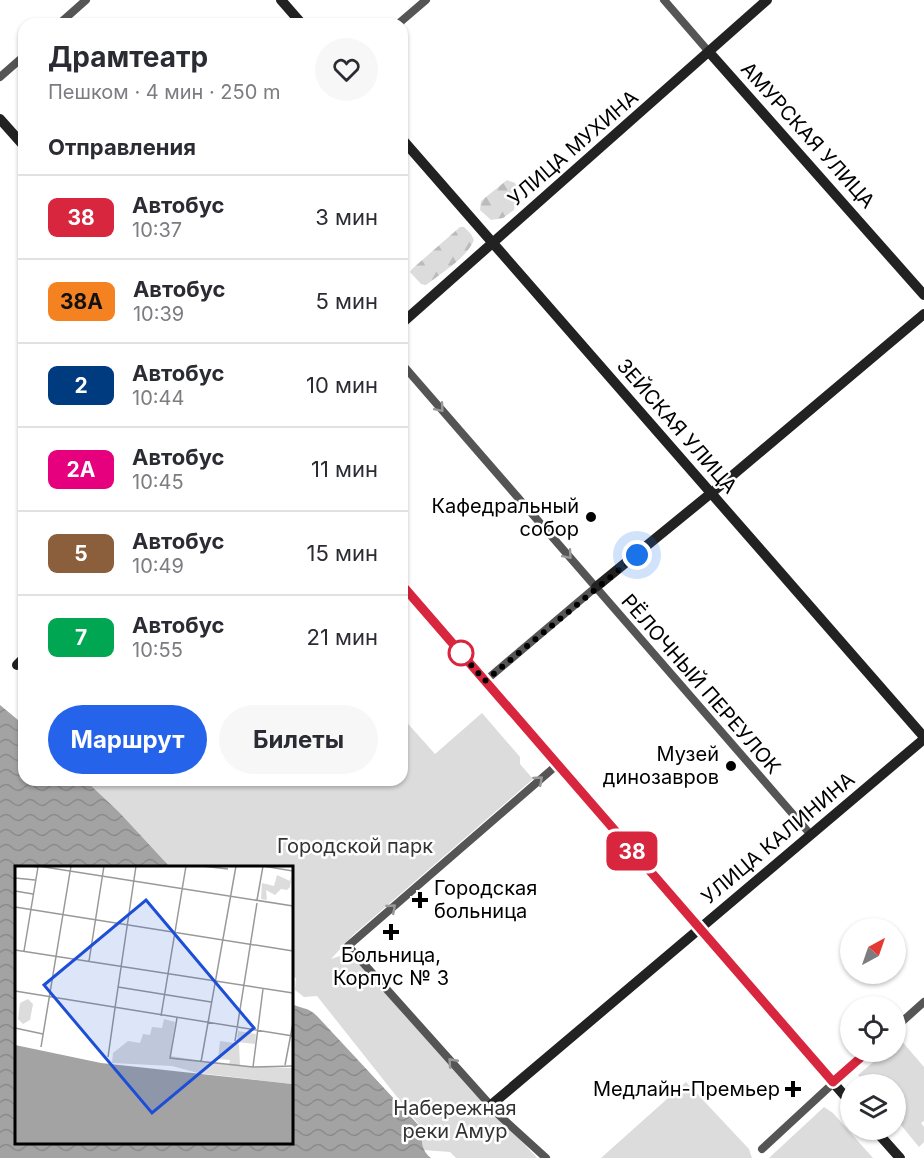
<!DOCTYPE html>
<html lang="ru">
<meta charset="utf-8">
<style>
:root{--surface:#fff;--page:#f7f7f7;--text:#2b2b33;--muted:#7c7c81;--line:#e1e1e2;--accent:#2563eb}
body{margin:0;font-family:Inter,sans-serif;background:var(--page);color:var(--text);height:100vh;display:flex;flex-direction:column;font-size:22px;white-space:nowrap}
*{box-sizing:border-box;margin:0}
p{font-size:20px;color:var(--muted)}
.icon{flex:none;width:33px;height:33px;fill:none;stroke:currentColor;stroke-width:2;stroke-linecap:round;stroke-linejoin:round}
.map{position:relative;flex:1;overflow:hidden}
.sheet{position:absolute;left:18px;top:18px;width:390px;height:768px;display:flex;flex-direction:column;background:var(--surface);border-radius:18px;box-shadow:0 2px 4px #0004}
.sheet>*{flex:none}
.badge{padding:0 12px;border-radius:9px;font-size:21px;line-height:39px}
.needle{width:39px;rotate:40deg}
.buttons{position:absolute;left:840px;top:918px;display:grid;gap:12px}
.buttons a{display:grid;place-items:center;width:66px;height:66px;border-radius:50%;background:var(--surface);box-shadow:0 2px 4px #0004;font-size:30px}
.you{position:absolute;width:30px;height:30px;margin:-15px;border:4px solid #fff;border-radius:50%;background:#1a73e8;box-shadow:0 0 0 9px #1a73e833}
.map>.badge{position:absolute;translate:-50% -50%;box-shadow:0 0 0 3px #fff}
h2{padding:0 30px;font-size:22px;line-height:54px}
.round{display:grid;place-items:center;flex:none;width:63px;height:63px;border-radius:32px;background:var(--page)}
.summary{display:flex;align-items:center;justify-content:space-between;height:102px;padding:0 30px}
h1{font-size:28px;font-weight:700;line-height:45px}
.button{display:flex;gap:12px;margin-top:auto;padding:12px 30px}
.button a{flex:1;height:69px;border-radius:36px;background:var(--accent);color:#fff;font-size:24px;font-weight:700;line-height:69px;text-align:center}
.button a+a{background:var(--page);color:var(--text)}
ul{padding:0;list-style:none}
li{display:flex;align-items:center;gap:18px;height:84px;padding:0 30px;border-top:2px solid var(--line)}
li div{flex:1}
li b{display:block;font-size:22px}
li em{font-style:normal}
li .badge{min-width:66px;font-weight:700;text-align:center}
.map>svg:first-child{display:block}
.forest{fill:url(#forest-firs)}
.park{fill:#dcdcdc}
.water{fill:url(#water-waves)}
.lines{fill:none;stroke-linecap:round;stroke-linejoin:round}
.street{stroke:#555;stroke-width:8}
.secondary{stroke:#222;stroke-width:10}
.oneway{stroke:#999}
.line-casing{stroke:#fff;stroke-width:14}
.line{stroke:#d7263d;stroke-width:9}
.walk{stroke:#000;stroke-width:6;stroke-dasharray:0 10.8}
.poi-dot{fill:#000;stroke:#fff;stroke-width:2}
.stop-dot{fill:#fff;stroke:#d7263d;stroke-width:3}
.labels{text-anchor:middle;stroke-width:5;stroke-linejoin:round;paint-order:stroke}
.street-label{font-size:20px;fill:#000;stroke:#fff}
.poi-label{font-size:20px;fill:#000;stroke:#fff;text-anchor:end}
.park-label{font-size:20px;fill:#333;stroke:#fff}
.inset-road{fill:none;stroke:#999;stroke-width:1.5}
.view{fill:#1d4ed8;fill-opacity:0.15;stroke:#1d4ed8;stroke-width:3}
.inset-edge{fill:none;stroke:#000;stroke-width:3}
</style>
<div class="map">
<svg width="924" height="1158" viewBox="0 0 924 1158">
<defs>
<pattern id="forest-firs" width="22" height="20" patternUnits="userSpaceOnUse" patternTransform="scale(1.5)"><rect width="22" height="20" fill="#dcdcdc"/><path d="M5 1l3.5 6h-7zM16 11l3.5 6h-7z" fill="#bbb"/></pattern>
<pattern id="water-waves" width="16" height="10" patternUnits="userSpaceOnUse" patternTransform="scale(1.5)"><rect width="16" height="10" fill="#a3a3a3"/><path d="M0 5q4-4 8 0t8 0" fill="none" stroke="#8b8b8b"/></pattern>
</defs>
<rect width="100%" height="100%" fill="#fff"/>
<path class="forest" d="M507,180L515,183L517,188L514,210L503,218L491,220L480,210L481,201Z
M460,227H464L471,234L474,240C466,259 441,273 426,285L421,284L410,272L412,269Z"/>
<path class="park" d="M482,713L520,757V764L533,779L353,935L331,959L349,953L537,1158H456L450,1152L423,1150L422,1141L424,1131L317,996L304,997L295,990L296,978L291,977V867H170L119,812L85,780H402V717L435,754Z
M900,1039L924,1067V1121L921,1123L924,1127V1142L919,1147L896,1119V1084H866L858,1075L885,1052H896V1042Z
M686,1082L749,1149L752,1158H601Z
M824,1107L833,1113L873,1158H769Z"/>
<path class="water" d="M0,705L24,725V780H85L119,812L170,867H16V1142H291V1003C302,1010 307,1006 317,1016L424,1131C420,1141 422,1151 431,1158H0Z"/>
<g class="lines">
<path class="street" d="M664,0L709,52
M59,24L86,0
M398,24L426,0
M0,77L24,56
M402,364L811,835
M485,681L596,587
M896,1027L924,1002
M762,1149L867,1052
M546,1158L500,1116L348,946L557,765"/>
<path class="secondary" d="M281,0L302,24
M709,52L924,295
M0,119L24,146
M402,139L924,737
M402,323L767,0
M402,585L850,1102
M596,587L721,485L924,314
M17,665L24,658
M491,1105L924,739
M875,1130L900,1158"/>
</g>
<defs><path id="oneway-chevron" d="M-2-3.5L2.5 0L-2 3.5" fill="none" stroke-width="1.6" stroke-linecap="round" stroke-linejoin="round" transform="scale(1.5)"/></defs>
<g class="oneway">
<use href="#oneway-chevron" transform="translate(440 408) rotate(49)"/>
<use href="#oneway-chevron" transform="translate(568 555) rotate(49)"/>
<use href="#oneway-chevron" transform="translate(539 780) rotate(-41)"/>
<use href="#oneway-chevron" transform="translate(392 908) rotate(-41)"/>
<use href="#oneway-chevron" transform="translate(452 1062) rotate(-132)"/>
</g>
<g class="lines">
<defs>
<path id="line" d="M402,585L833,1082L867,1052"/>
</defs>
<use href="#line" class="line-casing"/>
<use href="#line" class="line"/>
<path class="walk" d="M461,653L459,651L485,681L637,555"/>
</g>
<g class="poi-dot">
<circle cx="591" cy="517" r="6"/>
<circle cx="731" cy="766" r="6"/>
<path d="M417 891h6v6h6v6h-6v6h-6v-6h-6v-6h6z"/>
<path d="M388 923h6v6h6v6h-6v6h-6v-6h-6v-6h6z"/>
<path d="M790 1080h6v6h6v6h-6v6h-6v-6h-6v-6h6z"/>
</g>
<circle class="stop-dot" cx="461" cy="653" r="12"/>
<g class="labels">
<g class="street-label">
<text transform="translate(808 135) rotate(48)" y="7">АМУРСКАЯ УЛИЦА</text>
<text transform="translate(573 148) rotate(-41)" y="7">УЛИЦА МУХИНА</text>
<text transform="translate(677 426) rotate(49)" y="7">ЗЕЙСКАЯ УЛИЦА</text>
<text transform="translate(701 684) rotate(49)" y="7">РЁЛОЧНЫЙ ПЕРЕУЛОК</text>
<text transform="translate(778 838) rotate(-40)" y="7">УЛИЦА КАЛИНИНА</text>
</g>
<g class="poi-label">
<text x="579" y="513">Кафедральный<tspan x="579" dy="23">собор</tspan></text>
<text x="719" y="761">Музей<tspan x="719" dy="23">динозавров</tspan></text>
<text x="434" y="895" text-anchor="start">Городская<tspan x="434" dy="23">больница</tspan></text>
<text x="391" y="962" text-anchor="middle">Больница,<tspan x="391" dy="23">Корпус № 3</tspan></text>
<text x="780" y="1096">Медлайн-Премьер</text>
</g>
<g class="park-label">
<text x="355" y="853">Городской парк</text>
<text x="455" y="1115">Набережная<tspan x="455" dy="23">реки Амур</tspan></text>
</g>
</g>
<g transform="translate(15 866)">
<rect width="278" height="278" fill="#fff"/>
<path d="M277,7L275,21L272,24L266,23L260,29L251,24L252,34L246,33L247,17L259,20L262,9L275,15Z" fill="#dcdcdc"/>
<path d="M13,133L18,138L15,154L8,158L3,153L5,137ZM149,153L160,156L155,190L214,199L215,194L203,193L205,175L219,177L224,178L225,200L277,202V218L183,207L157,200L97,197L98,187L113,175L125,177L128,168L135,169L137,161L147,162ZM223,165L241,168L240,178L222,176Z" fill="#dcdcdc"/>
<path d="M0,179L86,197L277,218V277H0Z" fill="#a3a3a3"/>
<path class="inset-road" d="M23,0L278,40M187,0L213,3M0,12L20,14M0,25L18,28M242,34L248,0L278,5M0,41L278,85M0,84L278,127M9,85L23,1L15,0M74,95L89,0M103,121L196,136M0,125L278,170M100,142L121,0M146,150L171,0M162,152L155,192L238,201L278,200M0,162L28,168M220,175L242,37M26,181L56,0M93,191L100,142M186,196L221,0M270,199L278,157M238,201L248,123"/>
<path class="view" d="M131,34L239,162L137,247L29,119Z"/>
<rect width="278" height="278" class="inset-edge"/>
</g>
</svg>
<div class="buttons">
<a><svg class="needle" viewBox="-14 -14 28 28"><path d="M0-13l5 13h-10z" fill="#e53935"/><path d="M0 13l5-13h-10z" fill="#7c7c81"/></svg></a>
<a><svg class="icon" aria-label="locate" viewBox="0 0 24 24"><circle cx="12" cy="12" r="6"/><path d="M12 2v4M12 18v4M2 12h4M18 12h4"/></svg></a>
<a><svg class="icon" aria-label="layers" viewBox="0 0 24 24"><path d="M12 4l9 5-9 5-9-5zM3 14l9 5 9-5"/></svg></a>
</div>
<div class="you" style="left:637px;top:555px"></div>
<b class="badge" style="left:632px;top:851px;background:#d7263d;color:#fff">38</b>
<section class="sheet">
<div class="summary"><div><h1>Драмтеатр</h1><p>Пешком · 4 мин · 250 m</p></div><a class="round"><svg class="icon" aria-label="heart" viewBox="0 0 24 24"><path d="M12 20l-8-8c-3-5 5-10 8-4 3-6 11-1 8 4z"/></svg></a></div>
<h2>Отправления</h2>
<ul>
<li><span class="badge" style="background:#d7263d;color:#fff">38</span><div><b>Автобус</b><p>10:37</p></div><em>3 мин</em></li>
<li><span class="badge" style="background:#f58220;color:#111">38А</span><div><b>Автобус</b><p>10:39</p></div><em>5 мин</em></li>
<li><span class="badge" style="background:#003b80;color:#fff">2</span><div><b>Автобус</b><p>10:44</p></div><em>10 мин</em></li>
<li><span class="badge" style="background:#e6007e;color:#fff">2А</span><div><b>Автобус</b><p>10:45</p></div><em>11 мин</em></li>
<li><span class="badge" style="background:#8b5e3c;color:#fff">5</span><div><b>Автобус</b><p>10:49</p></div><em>15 мин</em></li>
<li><span class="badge" style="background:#00a651;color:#fff">7</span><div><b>Автобус</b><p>10:55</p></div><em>21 мин</em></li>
</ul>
<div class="button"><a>Маршрут</a><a>Билеты</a></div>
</section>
</div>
